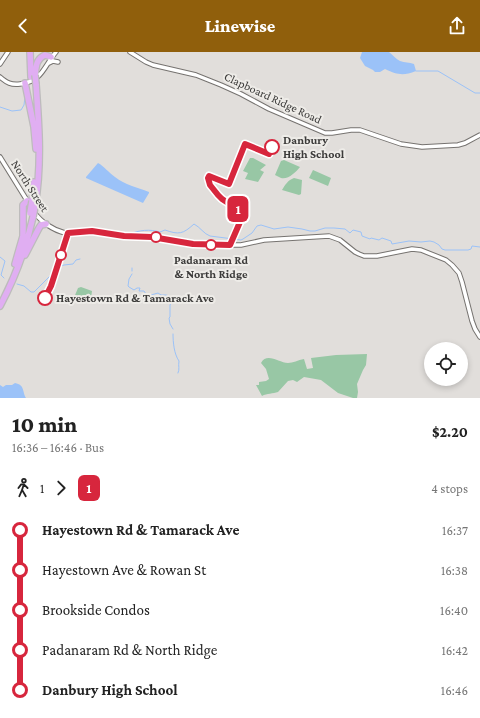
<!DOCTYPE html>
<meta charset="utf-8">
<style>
:root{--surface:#fff;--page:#f6f6f6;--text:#222;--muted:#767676;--accent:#905f0c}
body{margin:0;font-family:"Crimson Pro",serif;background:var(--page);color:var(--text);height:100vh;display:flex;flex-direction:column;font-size:15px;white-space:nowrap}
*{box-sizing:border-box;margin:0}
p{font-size:13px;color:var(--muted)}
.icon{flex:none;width:22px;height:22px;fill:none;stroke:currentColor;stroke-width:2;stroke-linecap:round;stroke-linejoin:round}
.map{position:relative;height:346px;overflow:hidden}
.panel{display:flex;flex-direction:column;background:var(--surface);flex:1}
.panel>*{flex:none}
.badge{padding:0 8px;border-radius:6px;font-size:14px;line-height:26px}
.controls{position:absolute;left:424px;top:290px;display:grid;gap:8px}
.controls a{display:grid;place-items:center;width:44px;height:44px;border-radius:50%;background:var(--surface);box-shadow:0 2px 6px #0003;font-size:20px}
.map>.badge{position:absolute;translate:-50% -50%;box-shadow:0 0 0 2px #fff}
.legs{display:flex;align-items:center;gap:6px;height:44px;padding:0 12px;font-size:13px}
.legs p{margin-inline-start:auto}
.headline{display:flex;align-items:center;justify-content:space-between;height:68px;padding:0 12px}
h1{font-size:22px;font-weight:800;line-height:30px}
ul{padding:0 12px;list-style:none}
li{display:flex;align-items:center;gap:14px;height:40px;font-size:15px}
li i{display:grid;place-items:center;width:6px;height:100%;margin:0 5px;background:currentColor}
li i::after{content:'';width:10px;height:10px;margin:-5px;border:3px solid;border-radius:50%;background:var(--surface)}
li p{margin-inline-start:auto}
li:first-child i{background:linear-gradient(#0000 50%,currentColor 0)}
li:last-child i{background:linear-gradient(currentColor 50%,#0000 0)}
header{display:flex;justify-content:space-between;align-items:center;height:52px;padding:0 12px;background:var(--accent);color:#fff;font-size:18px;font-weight:800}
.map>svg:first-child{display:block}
.green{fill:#98c7a5}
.water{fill:#9bc2f8}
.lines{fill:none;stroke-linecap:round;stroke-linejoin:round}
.stream{stroke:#9bc2f8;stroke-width:1}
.secondary-casing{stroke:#767370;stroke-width:5.5}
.highway-casing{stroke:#bdbcbc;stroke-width:8}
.secondary{stroke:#fff;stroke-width:3.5}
.highway{stroke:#e0aef2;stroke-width:5.5}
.highway-bridge-casing{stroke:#bdbcbc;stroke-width:8;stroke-linecap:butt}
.highway-bridge{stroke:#e0aef2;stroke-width:5.5}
.line-1-casing{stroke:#fff;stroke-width:9}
.line-1{stroke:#d7263d;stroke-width:6}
.stop-1-dot{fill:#fff;stroke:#d7263d;stroke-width:2}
.labels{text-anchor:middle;stroke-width:4;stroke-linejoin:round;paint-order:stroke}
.street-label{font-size:12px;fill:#3c3b3a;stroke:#eeece8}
.stop-label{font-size:12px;font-weight:bold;fill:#3c3b3a;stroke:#eeece8;text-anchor:start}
</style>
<header><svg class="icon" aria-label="back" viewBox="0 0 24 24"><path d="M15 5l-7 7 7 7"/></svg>Linewise<svg class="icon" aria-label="share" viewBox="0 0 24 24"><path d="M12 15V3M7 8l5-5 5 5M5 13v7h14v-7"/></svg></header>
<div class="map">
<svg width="480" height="346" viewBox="0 0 480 346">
<rect width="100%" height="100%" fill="#e1dedb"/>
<path class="green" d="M250,106H253L266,113L260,118L264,120L258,130L245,127L248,121L243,119Z
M284,108L300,115C296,120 288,128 281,126C279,125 277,124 275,123L281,109Z
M313,118L331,126L328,134L309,126Z
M294,126L302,128L301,142L299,143L282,138C285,133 288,128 294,126Z
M81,235L92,239C91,252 83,252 73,248L78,236Z
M367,302L366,313L363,318L357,332L358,340L357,346H353L338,341L321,328L304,325L297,330L293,328L288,329L278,340C273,342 267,341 262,344L256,333H259V330L266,329L269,327L266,317L261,311C267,300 279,311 288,311C293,311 298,308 304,307L307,317L313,316L311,306L336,303Z"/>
<path class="water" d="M362,0H389C393,3 396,7 400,9C405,11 409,10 414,12L416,19C403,24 398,23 385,17L380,20H375L373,18L365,14L360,6Z
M98,111C104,114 109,121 115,125C125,133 137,135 149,140V141L143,151L86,126V125Z
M15,331C25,333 22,339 26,346H0V333L3,335L6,333H12Z"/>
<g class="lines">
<path class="stream" d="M416,19H438L475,41H480
M0,55L12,59L21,58L24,53L25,45
M130,182C139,178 150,177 160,180L165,178C179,183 183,182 194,172C200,175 204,182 210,184L241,188L243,187L252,181L257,174L261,173L274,177L288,175L302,177L310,179H315L325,176H334L345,177L350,181L353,178L361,180L362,184L370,187L371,186L379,188L382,186L391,189L392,192L409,189L421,190L430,189L434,190L439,193L442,197L445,198H468L471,197L472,194L480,195
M117,187L123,185
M0,205L5,209L1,223L4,226
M58,215L64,213L73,212L76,208L80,207
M132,216V219
M132,222L129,227L128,234L129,235L134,238L137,236H140L139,239H144L146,242L151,243L158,241L161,243H166L170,244L172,249L170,253V265L169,266L170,272L173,277
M17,232L24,234L31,240H34L51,223L54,217
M173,282C173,290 174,302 179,309C178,314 180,317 178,321"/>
<defs>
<path id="secondary" d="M130,0L146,10L153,13L196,23L221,33L241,42L269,57L325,81H332L351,78H360L401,92L422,95L458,93L465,91L480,83
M49,11L53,9L58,10
M0,12L8,0
M0,25C7,31 11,33 20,32C42,30 44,14 56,0
M0,105L28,150
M34,160C41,170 53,178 65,181L93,179L123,183L152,185L193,192L230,193H241L264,188L329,184L340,188L355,200L359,202L364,204H377L412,197L421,198L446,208L452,213L459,221L462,230L472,269L475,277L480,285"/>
<path id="highway" d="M30,0L31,25
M35,23C36,15 36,7 45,3L51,5
M25,31L34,75L36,97
M32,149L34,130
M35,154C42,112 39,74 36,32
M25,203L39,176L41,173L46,172
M15,212L23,184V153L27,149
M0,254C15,226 26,196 33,165"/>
</defs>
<use href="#secondary" class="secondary-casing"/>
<use href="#highway" class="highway-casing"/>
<use href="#secondary" class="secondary"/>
<use href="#highway" class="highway"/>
<defs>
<path id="highway-bridge" d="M35,23L36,32
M30,161L32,149
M33,165L35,154"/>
</defs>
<use href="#highway-bridge" class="highway-bridge-casing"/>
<use href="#highway-bridge" class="highway-bridge"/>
</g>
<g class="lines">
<defs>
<path id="line-1" d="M45,246L51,234L68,181L92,179L124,184L152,185L193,192L230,193L240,170L242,160L222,147L218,143L210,133L208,126L209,124L229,132L245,92L269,102L272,95"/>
</defs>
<use href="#line-1" class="line-1-casing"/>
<use href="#line-1" class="line-1"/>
</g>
<g class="stop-1-dot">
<circle cx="272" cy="95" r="7"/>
<circle cx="156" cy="185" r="5"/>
<circle cx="211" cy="193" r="5"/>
<circle cx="61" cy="203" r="5"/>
<circle cx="45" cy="246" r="7"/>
</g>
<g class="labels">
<g class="street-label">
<text transform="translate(273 46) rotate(25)" y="4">Clapboard Ridge Road</text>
<text transform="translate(30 134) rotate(57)" y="4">North Street</text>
</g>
<g class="stop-label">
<text x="283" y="92">Danbury<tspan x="283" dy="14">High School</tspan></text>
<text x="211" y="212" text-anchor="middle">Padanaram Rd<tspan x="211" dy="14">&amp; North Ridge</tspan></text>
<text x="56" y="250">Hayestown Rd &amp; Tamarack Ave</text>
</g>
</g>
</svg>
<div class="controls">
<a><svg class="icon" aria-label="locate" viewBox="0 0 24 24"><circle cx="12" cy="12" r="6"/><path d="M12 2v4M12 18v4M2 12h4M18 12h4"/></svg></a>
</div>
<b class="badge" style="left:238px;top:157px;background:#d7263d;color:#fff">1</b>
</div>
<section class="panel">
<div class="headline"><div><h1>10 min</h1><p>16:36 – 16:46 · Bus</p></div><b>$2.20</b></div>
<div class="legs"><svg class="icon" aria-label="walk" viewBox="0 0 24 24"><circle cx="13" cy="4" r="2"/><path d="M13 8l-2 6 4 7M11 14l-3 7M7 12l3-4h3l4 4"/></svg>1<svg class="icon" aria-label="forward" viewBox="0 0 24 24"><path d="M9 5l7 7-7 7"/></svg><b class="badge" style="background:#d7263d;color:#fff">1</b><p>4 stops</p></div>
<ul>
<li><i style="color:#d7263d"></i><b>Hayestown Rd &amp; Tamarack Ave</b><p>16:37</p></li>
<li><i style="color:#d7263d"></i><span>Hayestown Ave &amp; Rowan St</span><p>16:38</p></li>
<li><i style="color:#d7263d"></i><span>Brookside Condos</span><p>16:40</p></li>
<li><i style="color:#d7263d"></i><span>Padanaram Rd &amp; North Ridge</span><p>16:42</p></li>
<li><i style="color:#d7263d"></i><b>Danbury High School</b><p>16:46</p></li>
</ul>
</section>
